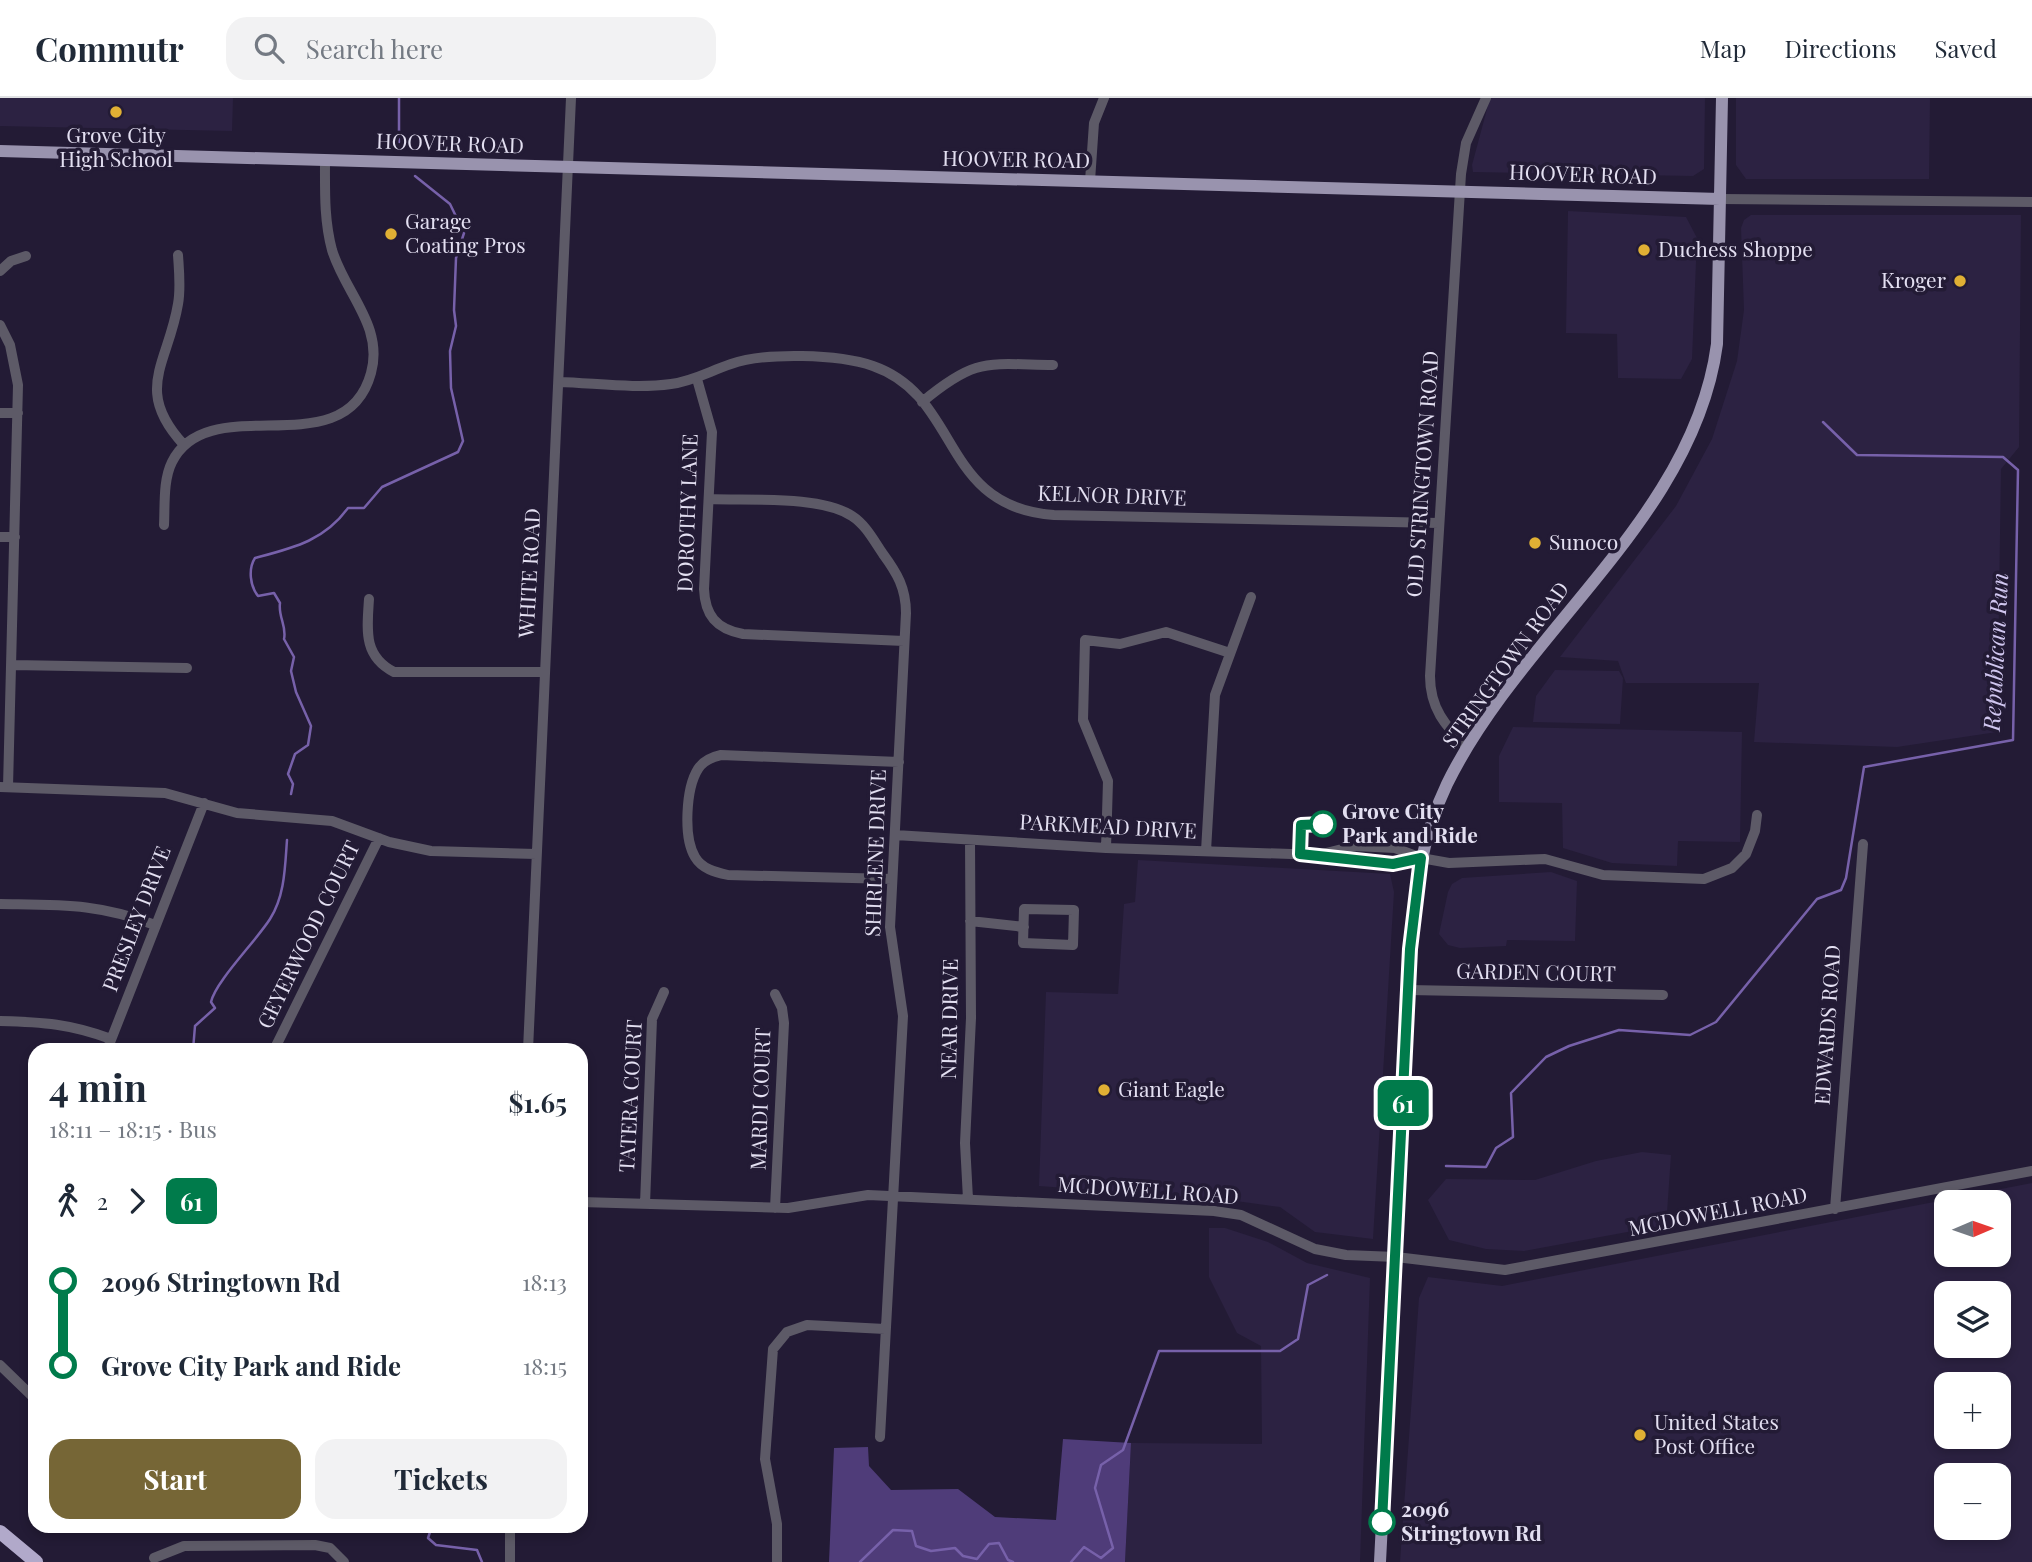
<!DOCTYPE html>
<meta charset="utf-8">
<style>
:root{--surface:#fff;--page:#f2f2f3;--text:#1f2937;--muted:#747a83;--line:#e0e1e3;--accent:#766636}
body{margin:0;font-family:"Playfair Display",serif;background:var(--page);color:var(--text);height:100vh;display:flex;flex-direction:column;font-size:26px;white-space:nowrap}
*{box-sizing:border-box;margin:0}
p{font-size:23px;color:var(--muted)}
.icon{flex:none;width:38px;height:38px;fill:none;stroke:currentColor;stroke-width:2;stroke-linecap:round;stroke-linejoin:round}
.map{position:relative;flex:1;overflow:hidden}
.details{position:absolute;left:28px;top:945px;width:560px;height:490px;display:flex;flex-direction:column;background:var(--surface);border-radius:21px;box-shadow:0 4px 10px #0003}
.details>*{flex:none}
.badge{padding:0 14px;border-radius:10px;font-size:24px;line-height:46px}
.needle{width:46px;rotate:88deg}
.tools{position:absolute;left:1934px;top:1092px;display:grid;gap:14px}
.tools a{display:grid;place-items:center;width:77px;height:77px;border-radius:14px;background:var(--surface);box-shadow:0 4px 10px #0003;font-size:35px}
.map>.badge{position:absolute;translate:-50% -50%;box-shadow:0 0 0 4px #fff}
.legs{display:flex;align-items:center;gap:10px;height:77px;padding:0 21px;font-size:23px}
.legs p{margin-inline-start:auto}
.head{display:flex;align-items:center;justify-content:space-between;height:119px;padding:0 21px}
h1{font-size:38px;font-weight:700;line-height:52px}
.cta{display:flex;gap:14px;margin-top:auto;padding:14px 21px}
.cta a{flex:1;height:80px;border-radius:21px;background:var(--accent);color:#fff;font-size:28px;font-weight:700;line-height:80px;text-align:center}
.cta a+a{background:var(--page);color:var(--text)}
ul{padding:0 21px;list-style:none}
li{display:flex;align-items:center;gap:24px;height:84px;font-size:26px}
li i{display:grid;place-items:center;width:10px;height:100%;margin:0 9px;background:currentColor}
li i::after{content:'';width:18px;height:18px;margin:-9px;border:5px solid;border-radius:50%;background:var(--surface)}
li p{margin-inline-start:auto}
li:first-child i{background:linear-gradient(#0000 50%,currentColor 0)}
li:last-child i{background:linear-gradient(currentColor 50%,#0000 0)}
header{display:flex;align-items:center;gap:42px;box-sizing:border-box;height:98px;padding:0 35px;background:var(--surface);border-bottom:2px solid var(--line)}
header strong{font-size:33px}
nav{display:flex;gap:38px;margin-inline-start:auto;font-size:24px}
.search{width:490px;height:63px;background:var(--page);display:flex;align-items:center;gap:18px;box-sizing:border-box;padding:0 24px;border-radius:21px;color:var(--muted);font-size:26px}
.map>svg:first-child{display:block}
.built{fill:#2c2242;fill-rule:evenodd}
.green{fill:#4f3c79}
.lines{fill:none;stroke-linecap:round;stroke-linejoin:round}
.stream{stroke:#7761aa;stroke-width:2.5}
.minor{stroke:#5d5a67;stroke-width:10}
.major{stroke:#9993ae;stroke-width:12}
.highway{stroke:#b1a9ca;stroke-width:14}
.line-1-casing{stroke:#fff;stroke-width:16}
.line-1{stroke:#007b4b;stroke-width:10}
.poi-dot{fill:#e0b034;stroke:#231b35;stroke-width:2.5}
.stop-1-dot{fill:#fff;stroke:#007b4b;stroke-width:3.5}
.labels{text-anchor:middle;stroke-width:7;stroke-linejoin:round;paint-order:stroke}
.poi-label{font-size:21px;fill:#e3dff1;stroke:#231b35;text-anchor:start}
.street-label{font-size:21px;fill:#e3dff1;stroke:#231b35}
.stop-label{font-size:21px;font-weight:bold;fill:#e3dff1;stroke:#231b35;text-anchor:start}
.water-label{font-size:23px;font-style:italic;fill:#d0c6ef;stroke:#231b35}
</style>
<header>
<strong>Commutr</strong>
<div class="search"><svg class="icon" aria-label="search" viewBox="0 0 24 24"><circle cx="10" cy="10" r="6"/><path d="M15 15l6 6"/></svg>Search here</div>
<nav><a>Map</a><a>Directions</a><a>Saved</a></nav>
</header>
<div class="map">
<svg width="2032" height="1464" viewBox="0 0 2032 1464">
<rect width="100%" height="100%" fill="#231b35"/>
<path class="built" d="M0,0H233L232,33L0,28Z
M1490,0H1705L1704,71L1693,78L1473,74L1472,67Z
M1736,0H1930L1929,81H1746L1736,67Z
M1568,113L1686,119L1697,140L1692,261L1681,281L1618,280L1617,236L1566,235Z
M1751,117H2021L2019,349L2001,371L1997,634L1897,649L1754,644L1759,585H1626L1618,563L1560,559L1676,408L1712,341L1737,263L1744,212L1741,130L1744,122Z
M1555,572L1619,573L1623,580L1620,626L1533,624L1536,598Z
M1513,629L1742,634L1740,744L1678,743L1677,768L1612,765L1563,750L1562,705L1499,704V658Z
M1138,762L1390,776L1394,794L1373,1141L1315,1134L1280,1109L1229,1102L1039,1088L1046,894L1118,896L1124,806L1135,804Z
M1551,774L1577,783L1575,843L1507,842L1506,848L1460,850L1448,847L1439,836L1448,794L1452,786L1462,780Z
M1642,1054L1671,1057L1667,1115L1660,1128L1524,1153L1486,1151L1449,1142L1428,1102L1446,1081L1535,1082L1596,1063Z
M2032,1085V1464H1400L1419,1200L1428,1179L1502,1188ZM1946,1104H1998V1157H1946ZM1946,1195H1998V1248H1946ZM1946,1286H1998V1339H1946ZM1946,1377H1998V1430H1946Z
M1209,1130H1225L1268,1144L1307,1165L1370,1180L1360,1464H1125L1131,1345L1262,1346L1261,1248L1237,1235L1209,1179Z"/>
<path class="green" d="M1063,1341L1131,1345L1125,1464H829L834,1350L868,1349L869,1368L891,1392L958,1391L995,1419L1056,1422Z"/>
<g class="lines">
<path class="stream" d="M399,0V44
M291,696L293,686L288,676L295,656L308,647L311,628L296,594L291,573L294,559L284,541C287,528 278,519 280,505L274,495L258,498C250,488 248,471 255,460C293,450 324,443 348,410H364L382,389L458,354L463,343L451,290L450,253L456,228L454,212L456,160L464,135L450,106L415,78
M193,952L195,928L215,910L211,904C215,884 256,843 270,821C285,798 285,768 287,742
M1446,1068L1486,1069L1496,1050L1513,1039L1511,995L1546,959L1569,948L1619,932L1690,937L1716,924L1817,801L1841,792L1846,780L1864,669L2013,642L2018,372L2003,359L1857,357L1823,324
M432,1428L428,1440L436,1447L477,1452L482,1464
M860,1464L893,1432L912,1433L916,1448L931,1453L955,1450L963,1458L977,1461L989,1446L999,1445L1008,1462L1013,1464
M1071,1464L1084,1449L1101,1460L1113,1450L1095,1390L1101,1367L1123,1352L1159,1253H1280L1298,1241L1308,1187L1327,1177"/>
<path class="minor" d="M1090,83L1094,25L1104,0
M1720,101L2032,104
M178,157C179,173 181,190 178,206C168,266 133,292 184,347
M0,173L11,163L26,158
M0,227L10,247L18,287L8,689
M697,281L712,334L704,491C705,517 716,531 743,536L904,543
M559,284C595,285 635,291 671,286C693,283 710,273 731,266C765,254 839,256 873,268C962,299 939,409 1054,417L1439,425
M922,304C976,259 986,266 1053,267
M0,315H18
M709,401C748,403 820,397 852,418C866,427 874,443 883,456C897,475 906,490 906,515L890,829L903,918L880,1339
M164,427C165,407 163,382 172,364C209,289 345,371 371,275C384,228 345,195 332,152C324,122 325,93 325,62
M0,439H15
M369,501C367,532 363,558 394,574H545
M12,567L187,570
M1467,649C1445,628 1430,610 1430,578L1461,76L1466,45L1486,0
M0,689L165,695L237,715L332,723L389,744L431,753L536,756
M895,737L1106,750L1320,757C1355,765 1386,769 1421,760
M1106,750L1108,683L1083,622L1085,542L1120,546L1166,534L1230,555
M1206,753L1215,597L1251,499
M1322,756L1354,748L1395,750L1421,760L1449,765L1545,761L1603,777L1704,781L1732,770L1746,756L1755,733L1757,717
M892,781L728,777C715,774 702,771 695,759C683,739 686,690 698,671C703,663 712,659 721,657L899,664
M0,806C60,807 98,805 155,827
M1024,811L1074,812L1073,847L1023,845Z
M970,823L1024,829
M1409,892L1663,897
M0,923C43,924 71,926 111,941
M107,952L204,705
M274,952L379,740
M528,952L571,0
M968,1101L965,1045L971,920L970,742
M581,1104L788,1110L868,1097L1214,1113L1241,1117L1315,1151L1346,1157L1396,1159L1505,1172L2032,1073
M645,1106L652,921L664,894
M775,1110L784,925L782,910L775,896
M1835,1111L1863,746
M0,1267L35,1301
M154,1460L184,1448L315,1447L330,1450L344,1464
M510,1464V1428
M777,1464V1426L765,1361L773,1251L787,1234L807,1227L885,1231"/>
<path class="major" d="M0,53L1720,101
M1380,1464L1411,851C1414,794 1422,738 1447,686C1522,533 1694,420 1717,246L1722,0"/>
<path class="highway" d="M0,1434L36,1464"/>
</g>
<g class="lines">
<defs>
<path id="line-1" d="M1323,726L1301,727L1300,756L1393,766L1421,760L1410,851L1382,1424"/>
</defs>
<use href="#line-1" class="line-1-casing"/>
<use href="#line-1" class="line-1"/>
</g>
<g class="poi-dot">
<circle cx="116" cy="14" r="7"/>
<circle cx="391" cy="136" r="7"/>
<circle cx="1644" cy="152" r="7"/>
<circle cx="1960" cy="183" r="7"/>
<circle cx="1535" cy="445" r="7"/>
<circle cx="1104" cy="992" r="7"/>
<circle cx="1640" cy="1337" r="7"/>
</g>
<g class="stop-1-dot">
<circle cx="1323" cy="726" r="12"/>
<circle cx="1382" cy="1424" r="12"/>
</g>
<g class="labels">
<g class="poi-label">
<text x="116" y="45" text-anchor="middle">Grove City<tspan x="116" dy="24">High School</tspan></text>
<text x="405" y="131">Garage<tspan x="405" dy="24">Coating Pros</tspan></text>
<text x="1658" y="159">Duchess Shoppe</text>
<text x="1946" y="190" text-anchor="end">Kroger</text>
<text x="1549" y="452">Sunoco</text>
<text x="1118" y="999">Giant Eagle</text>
<text x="1654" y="1332">United States<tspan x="1654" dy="24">Post Office</tspan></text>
</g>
<g class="street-label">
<text transform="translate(450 46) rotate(2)" y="7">HOOVER ROAD</text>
<text transform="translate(1016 62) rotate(1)" y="7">HOOVER ROAD</text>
<text transform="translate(1583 77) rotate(2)" y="7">HOOVER ROAD</text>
<text transform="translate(1423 376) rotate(-86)" y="7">OLD STRINGTOWN ROAD</text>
<text transform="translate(1112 398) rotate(2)" y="7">KELNOR DRIVE</text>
<text transform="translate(688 415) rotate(-88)" y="7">DOROTHY LANE</text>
<text transform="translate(530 475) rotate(-87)" y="7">WHITE ROAD</text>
<text transform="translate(1506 567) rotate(-54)" y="7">STRINGTOWN ROAD</text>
<text transform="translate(1108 729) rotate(3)" y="7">PARKMEAD DRIVE</text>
<text transform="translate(876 755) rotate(-88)" y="7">SHIRLENE DRIVE</text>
<text transform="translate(137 821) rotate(-69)" y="7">PRESLEY DRIVE</text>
<text transform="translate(309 837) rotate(-64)" y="7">GEYERWOOD COURT</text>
<text transform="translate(1536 875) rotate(1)" y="7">GARDEN COURT</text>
<text transform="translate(950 921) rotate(-89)" y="7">NEAR DRIVE</text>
<text transform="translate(1828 927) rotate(-86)" y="7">EDWARDS ROAD</text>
<text transform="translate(631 998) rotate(-87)" y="7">TATERA COURT</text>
<text transform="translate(761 1001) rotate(-88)" y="7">MARDI COURT</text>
<text transform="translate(1148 1093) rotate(4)" y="7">MCDOWELL ROAD</text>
<text transform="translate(1718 1114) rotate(-11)" y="7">MCDOWELL ROAD</text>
</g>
<g class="stop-label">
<text x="1342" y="721">Grove City<tspan x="1342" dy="24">Park and Ride</tspan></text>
<text x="1401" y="1419">2096<tspan x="1401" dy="24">Stringtown Rd</tspan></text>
</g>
<g class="water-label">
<text transform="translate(1996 554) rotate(-87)" y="8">Republican Run</text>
</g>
</g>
</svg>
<div class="tools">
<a><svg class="needle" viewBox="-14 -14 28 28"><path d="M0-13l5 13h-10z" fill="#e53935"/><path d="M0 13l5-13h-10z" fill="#747a83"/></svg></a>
<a><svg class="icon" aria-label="layers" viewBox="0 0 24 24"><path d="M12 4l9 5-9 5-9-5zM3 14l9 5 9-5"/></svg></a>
<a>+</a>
<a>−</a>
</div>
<b class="badge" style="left:1403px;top:1005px;background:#007b4b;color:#fff">61</b>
<section class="details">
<div class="head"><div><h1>4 min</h1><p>18:11 – 18:15 · Bus</p></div><b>$1.65</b></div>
<div class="legs"><svg class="icon" aria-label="walk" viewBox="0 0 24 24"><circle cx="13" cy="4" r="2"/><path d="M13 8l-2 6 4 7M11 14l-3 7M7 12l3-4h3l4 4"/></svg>2<svg class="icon" aria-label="forward" viewBox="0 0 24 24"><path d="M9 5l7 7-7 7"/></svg><b class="badge" style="background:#007b4b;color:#fff">61</b></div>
<ul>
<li><i style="color:#007b4b"></i><b>2096 Stringtown Rd</b><p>18:13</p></li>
<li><i style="color:#007b4b"></i><b>Grove City Park and Ride</b><p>18:15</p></li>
</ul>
<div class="cta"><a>Start</a><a>Tickets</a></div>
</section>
</div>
